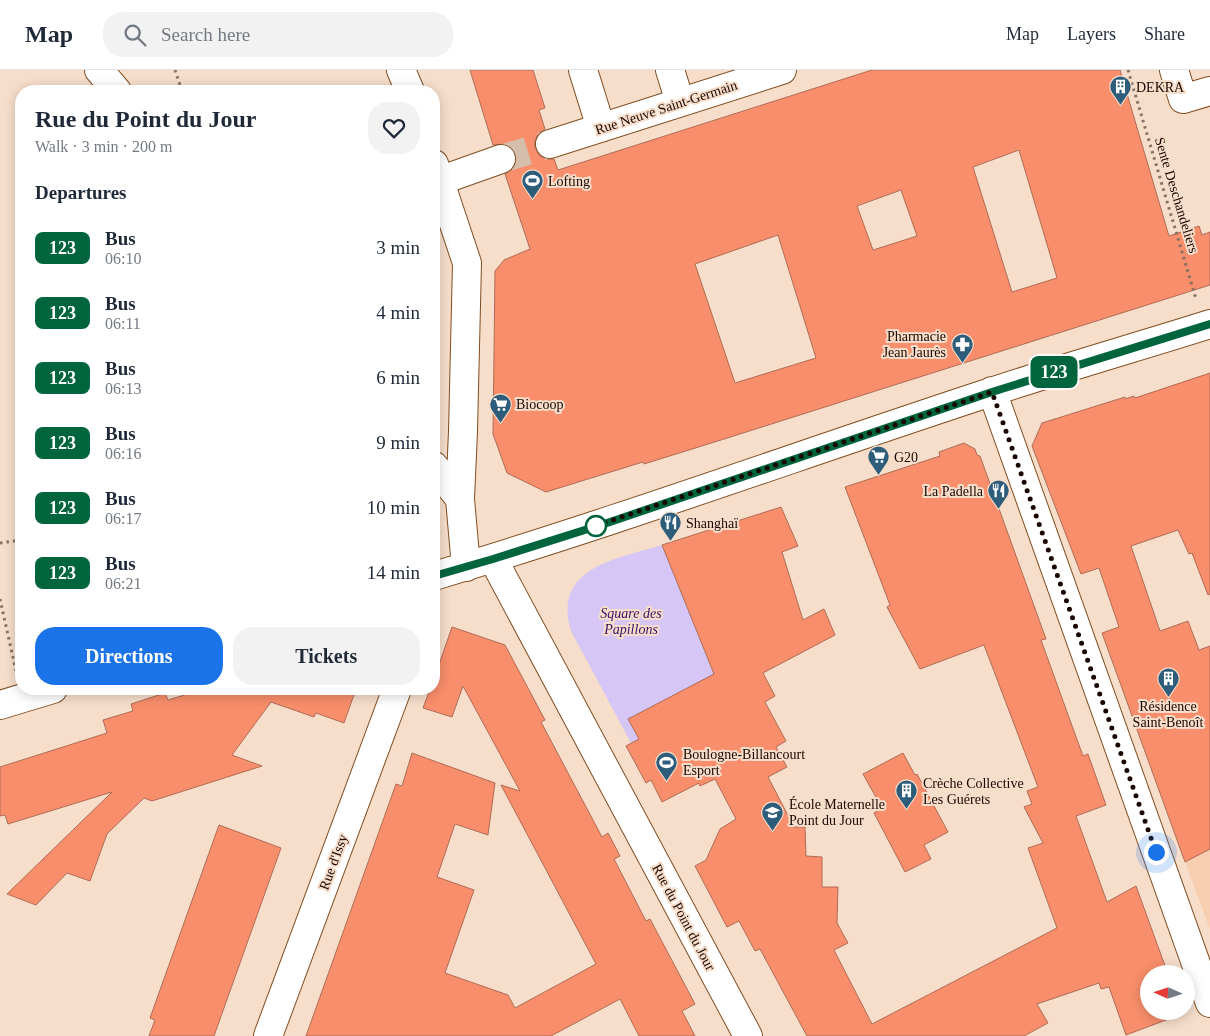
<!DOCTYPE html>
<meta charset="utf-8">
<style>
:root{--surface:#fff;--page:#f2f2f3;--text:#1f2937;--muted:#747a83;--line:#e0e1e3;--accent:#1a73e8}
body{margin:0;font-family:"Times New Roman",serif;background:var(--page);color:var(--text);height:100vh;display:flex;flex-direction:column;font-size:19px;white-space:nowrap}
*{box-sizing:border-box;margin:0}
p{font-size:16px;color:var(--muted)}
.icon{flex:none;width:28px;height:28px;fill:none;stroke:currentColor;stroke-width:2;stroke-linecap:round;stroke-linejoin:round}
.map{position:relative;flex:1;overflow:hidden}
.details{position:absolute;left:15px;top:15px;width:425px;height:610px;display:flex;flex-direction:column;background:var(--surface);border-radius:20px;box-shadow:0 2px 12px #0003}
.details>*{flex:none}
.badge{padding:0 10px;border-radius:8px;font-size:18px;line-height:32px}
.needle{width:32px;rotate:273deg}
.controls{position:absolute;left:1140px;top:895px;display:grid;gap:10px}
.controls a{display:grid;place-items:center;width:55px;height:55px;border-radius:50%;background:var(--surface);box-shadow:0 2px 12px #0003;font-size:25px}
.you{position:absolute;width:25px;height:25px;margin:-12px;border:4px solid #fff;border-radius:50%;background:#1a73e8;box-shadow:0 0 0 8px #1a73e833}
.map>.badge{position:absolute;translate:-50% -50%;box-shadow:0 0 0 2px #fff}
h2{padding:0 20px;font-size:19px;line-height:45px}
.round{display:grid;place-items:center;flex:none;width:52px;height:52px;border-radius:20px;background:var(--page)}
.head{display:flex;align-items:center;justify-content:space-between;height:85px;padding:0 20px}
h1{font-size:24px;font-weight:700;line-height:38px}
.action{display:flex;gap:10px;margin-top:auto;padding:10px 20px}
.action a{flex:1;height:58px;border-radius:20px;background:var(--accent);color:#fff;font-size:20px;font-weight:700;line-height:58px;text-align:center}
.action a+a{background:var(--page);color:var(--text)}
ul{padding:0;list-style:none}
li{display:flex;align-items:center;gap:15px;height:65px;padding:0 20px}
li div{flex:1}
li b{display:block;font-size:19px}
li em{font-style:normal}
li .badge{min-width:55px;font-weight:700;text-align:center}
header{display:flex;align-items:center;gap:30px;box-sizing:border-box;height:70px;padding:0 25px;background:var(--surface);border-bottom:1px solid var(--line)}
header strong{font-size:24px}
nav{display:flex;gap:28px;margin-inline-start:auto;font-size:18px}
.search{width:350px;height:45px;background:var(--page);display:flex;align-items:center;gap:12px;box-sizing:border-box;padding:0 18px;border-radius:20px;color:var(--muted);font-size:19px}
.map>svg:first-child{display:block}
.built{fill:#f7cfb0}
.park{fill:#d5c6f6}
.building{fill:#f88e6b;stroke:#af6c56;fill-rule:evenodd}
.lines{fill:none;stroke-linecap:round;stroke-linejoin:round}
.minor-tunnel{stroke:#d6bead;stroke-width:28;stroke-dasharray:28 14;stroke-linecap:butt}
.minor-casing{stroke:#814d20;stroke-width:30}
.path{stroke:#877164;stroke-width:3;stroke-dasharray:2.5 4;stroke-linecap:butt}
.minor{stroke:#fff;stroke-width:28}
.line-casing{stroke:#fff;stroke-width:11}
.line{stroke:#00643c;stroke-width:8}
.walk{stroke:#1a0600;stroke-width:5;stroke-dasharray:0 9}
.stop-dot{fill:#fff;stroke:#00643c;stroke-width:2.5}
.labels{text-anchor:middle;stroke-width:4;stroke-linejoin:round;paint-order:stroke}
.poi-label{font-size:14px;fill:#1a0600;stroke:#f7decb;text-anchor:start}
.street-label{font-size:14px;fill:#1a0600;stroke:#f7decb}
.park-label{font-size:14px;font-style:italic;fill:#381165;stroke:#f7decb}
</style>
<header>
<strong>Map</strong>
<div class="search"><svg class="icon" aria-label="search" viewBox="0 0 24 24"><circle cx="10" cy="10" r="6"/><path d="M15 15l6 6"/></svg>Search here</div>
<nav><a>Map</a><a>Layers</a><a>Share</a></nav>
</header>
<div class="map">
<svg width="1210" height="966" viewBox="0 0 1210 966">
<rect width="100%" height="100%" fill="#f7decb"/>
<path class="built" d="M1210,779V859L1185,792Z"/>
<path class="park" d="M662,475L722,625L631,673L571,561C552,497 617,489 662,475Z"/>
<path class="building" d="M470,0H533L545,38L539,40L545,59L538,64L535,71V78L540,86L547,89H554L558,100L872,0H1120L1169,166L1199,156L1202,165L1210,162V215L721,370L644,394L643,392L546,422L507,403L493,364L495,201L504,190L530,179L505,104L513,99L516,92V84L511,77L504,74L493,75ZM1019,80L1057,208L1012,222L973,97ZM901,120L917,166L873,180L857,136ZM778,165L816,288L735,313L695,194Z
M1210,303V524L1208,525L1192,483L1189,484L1178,460L1131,476L1160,561L1188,551L1199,580L1210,576V779L1185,792L1102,563L1119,557L1099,498L1081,504L1032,376L1042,353L1125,327V329L1134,326L1135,328Z
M964,373L975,379L977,385L980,386L1046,569L1041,570L1067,642L1083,686L1088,684L1106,735L1076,746L1107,832L1136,816L1168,904H1149V941H1181L1182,944L1126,965L1109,917L1101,919L1099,913L1037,934L1048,953L1024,966H807L760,879L755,881L739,851L727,857L695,796L706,790L720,759L736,749L715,709L700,716L699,713L662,732L651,710L646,713L626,676L639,669L628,649L714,604L662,475L781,437L798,476L782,482L803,550L824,539L835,565L763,603L775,626L765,632L786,671L776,677L787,697L768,707L794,757H805L806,786L822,787V817H838L837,853L848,873L834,880L872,954L1057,858L1028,778L1043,773L1024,737L1032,734L1027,721L1038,717L984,575L920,599L887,537L890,535L845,417L940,386L939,382Z
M452,557L505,575L545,650L541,652L602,767L608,763L620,786L614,789L646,851L650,849L695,934L682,941L695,966H639L620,929L551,966H306L396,714L402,716L412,683L495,713L488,765L455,754L437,807L474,820L445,903L508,925L515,938L596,894L501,715L520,721L463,616L452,647L423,638L430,619H434V609Z
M204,619H356L344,653L316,643L314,647L271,632L232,685L262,696L152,731L144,728L107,764L90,811L67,803L36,835L7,824L112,722L8,754L5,745L0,746V697L107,663L103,650L133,641L131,634L165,623L168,630Z
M903,683L915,705L917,704L948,762L924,775L931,789L905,802L874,743L882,738L863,704Z
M219,755L281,778L214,966H149L155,950L150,948Z"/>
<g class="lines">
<path class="minor-tunnel" d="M501,89L550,74"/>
<defs>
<path id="minor" d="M99,0L117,21
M401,0L410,21
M583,0L601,58
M670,0L680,32
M1174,0L1183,29L1210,21
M550,74L782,0
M434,94L467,193L463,361L460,429L466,497
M439,111L501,89
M992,321L1210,933
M434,396L460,429
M493,489L748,966
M434,506C621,450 805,383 991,322C1063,298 1137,277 1210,254
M0,635L53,619
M268,966L397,619"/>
</defs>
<use href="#minor" class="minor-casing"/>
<path class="path" d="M175,0L182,21
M1128,0L1196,229
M0,473L21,470
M0,529L16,601"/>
<use href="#minor" class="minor"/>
</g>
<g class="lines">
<defs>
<path id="line" d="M434,506L493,489L610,452L992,322L1210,254"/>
</defs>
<use href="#line" class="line-casing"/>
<use href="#line" class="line"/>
<path class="walk" d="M596,456L592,457L992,322L1156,782"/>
</g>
<defs>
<symbol id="building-pin" viewBox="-11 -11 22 30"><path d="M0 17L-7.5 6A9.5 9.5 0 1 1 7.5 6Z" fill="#2d5d7b" stroke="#f7decb"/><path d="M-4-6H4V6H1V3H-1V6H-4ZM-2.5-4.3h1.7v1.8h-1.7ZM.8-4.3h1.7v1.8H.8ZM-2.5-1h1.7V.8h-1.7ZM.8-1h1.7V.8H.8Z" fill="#fff"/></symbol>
<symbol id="stadium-pin" viewBox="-11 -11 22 30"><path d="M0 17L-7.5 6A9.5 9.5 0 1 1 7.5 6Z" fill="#2d5d7b" stroke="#f7decb"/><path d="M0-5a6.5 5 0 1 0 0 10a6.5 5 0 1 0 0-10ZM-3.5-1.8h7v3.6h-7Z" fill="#fff"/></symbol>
<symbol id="pharmacy-pin" viewBox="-11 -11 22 30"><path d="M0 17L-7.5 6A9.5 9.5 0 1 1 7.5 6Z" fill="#2d5d7b" stroke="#f7decb"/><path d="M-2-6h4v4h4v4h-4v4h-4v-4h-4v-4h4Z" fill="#fff"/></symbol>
<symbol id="supermarket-pin" viewBox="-11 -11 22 30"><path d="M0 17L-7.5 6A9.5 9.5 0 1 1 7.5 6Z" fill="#2d5d7b" stroke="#f7decb"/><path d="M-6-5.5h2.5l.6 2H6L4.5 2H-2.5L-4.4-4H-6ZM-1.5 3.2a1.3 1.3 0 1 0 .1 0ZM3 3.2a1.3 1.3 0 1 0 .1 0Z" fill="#fff"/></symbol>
<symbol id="restaurant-pin" viewBox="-11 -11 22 30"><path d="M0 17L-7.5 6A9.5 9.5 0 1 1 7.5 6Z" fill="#2d5d7b" stroke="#f7decb"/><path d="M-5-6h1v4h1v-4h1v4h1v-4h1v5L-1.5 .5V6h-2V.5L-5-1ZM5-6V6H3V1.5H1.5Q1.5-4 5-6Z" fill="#fff"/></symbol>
<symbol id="school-pin" viewBox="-11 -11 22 30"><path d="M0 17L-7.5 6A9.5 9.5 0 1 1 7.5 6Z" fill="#2d5d7b" stroke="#f7decb"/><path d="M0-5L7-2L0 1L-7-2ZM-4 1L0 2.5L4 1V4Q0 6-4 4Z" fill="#fff"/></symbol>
</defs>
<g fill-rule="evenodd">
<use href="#building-pin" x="1108" y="4" width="25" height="34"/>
<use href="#stadium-pin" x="520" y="98" width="25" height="34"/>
<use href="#pharmacy-pin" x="950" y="262" width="25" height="34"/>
<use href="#supermarket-pin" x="488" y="322" width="25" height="34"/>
<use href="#supermarket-pin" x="866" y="374" width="25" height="34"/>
<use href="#restaurant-pin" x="986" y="408" width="25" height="34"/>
<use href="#restaurant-pin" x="658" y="440" width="25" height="34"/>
<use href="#building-pin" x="1156" y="596" width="25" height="34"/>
<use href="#stadium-pin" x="654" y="680" width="25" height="34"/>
<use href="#building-pin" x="894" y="708" width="25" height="34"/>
<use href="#school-pin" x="760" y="730" width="25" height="34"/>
</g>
<circle class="stop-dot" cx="596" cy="456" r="10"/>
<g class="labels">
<g class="poi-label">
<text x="1136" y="22">DEKRA</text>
<text x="548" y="116">Lofting</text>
<text x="946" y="271" text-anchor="end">Pharmacie<tspan x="946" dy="16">Jean Jaurès</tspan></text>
<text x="516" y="339">Biocoop</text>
<text x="894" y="392">G20</text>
<text x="983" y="426" text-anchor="end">La Padella</text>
<text x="686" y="458">Shanghaï</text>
<text x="1168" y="641" text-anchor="middle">Résidence<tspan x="1168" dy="16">Saint-Benoît</tspan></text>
<text x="683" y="689">Boulogne-Billancourt<tspan x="683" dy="16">Esport</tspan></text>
<text x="923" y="718">Crèche Collective<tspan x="923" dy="16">Les Guérets</tspan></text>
<text x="789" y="739">École Maternelle<tspan x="789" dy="16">Point du Jour</tspan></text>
</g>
<g class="street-label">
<text transform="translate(666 37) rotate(-18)" y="5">Rue Neuve Saint-Germain</text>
<text transform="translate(1177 125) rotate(73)" y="5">Sente Deschandeliers</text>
<text transform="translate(333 792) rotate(-70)" y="5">Rue d'Issy</text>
<text transform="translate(684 847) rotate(62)" y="5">Rue du Point du Jour</text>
</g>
<g class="park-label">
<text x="631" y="548">Square des<tspan x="631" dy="16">Papillons</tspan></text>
</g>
</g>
</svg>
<div class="controls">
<a><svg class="needle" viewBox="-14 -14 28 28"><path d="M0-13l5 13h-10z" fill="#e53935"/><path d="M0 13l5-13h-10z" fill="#747a83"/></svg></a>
</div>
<div class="you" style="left:1156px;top:782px"></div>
<b class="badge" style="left:1054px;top:302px;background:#00643c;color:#fff">123</b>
<section class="details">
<div class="head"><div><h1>Rue du Point du Jour</h1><p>Walk · 3 min · 200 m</p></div><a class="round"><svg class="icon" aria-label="heart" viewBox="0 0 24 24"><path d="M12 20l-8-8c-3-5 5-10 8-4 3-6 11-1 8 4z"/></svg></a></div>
<h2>Departures</h2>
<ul>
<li><span class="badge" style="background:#00643c;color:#fff">123</span><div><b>Bus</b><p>06:10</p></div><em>3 min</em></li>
<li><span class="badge" style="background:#00643c;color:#fff">123</span><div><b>Bus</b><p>06:11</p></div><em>4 min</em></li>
<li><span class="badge" style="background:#00643c;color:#fff">123</span><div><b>Bus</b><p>06:13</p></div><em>6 min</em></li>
<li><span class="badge" style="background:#00643c;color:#fff">123</span><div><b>Bus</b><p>06:16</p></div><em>9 min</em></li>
<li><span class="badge" style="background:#00643c;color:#fff">123</span><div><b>Bus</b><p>06:17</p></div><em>10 min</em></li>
<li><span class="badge" style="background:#00643c;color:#fff">123</span><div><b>Bus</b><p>06:21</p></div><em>14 min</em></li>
</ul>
<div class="action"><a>Directions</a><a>Tickets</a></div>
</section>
</div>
